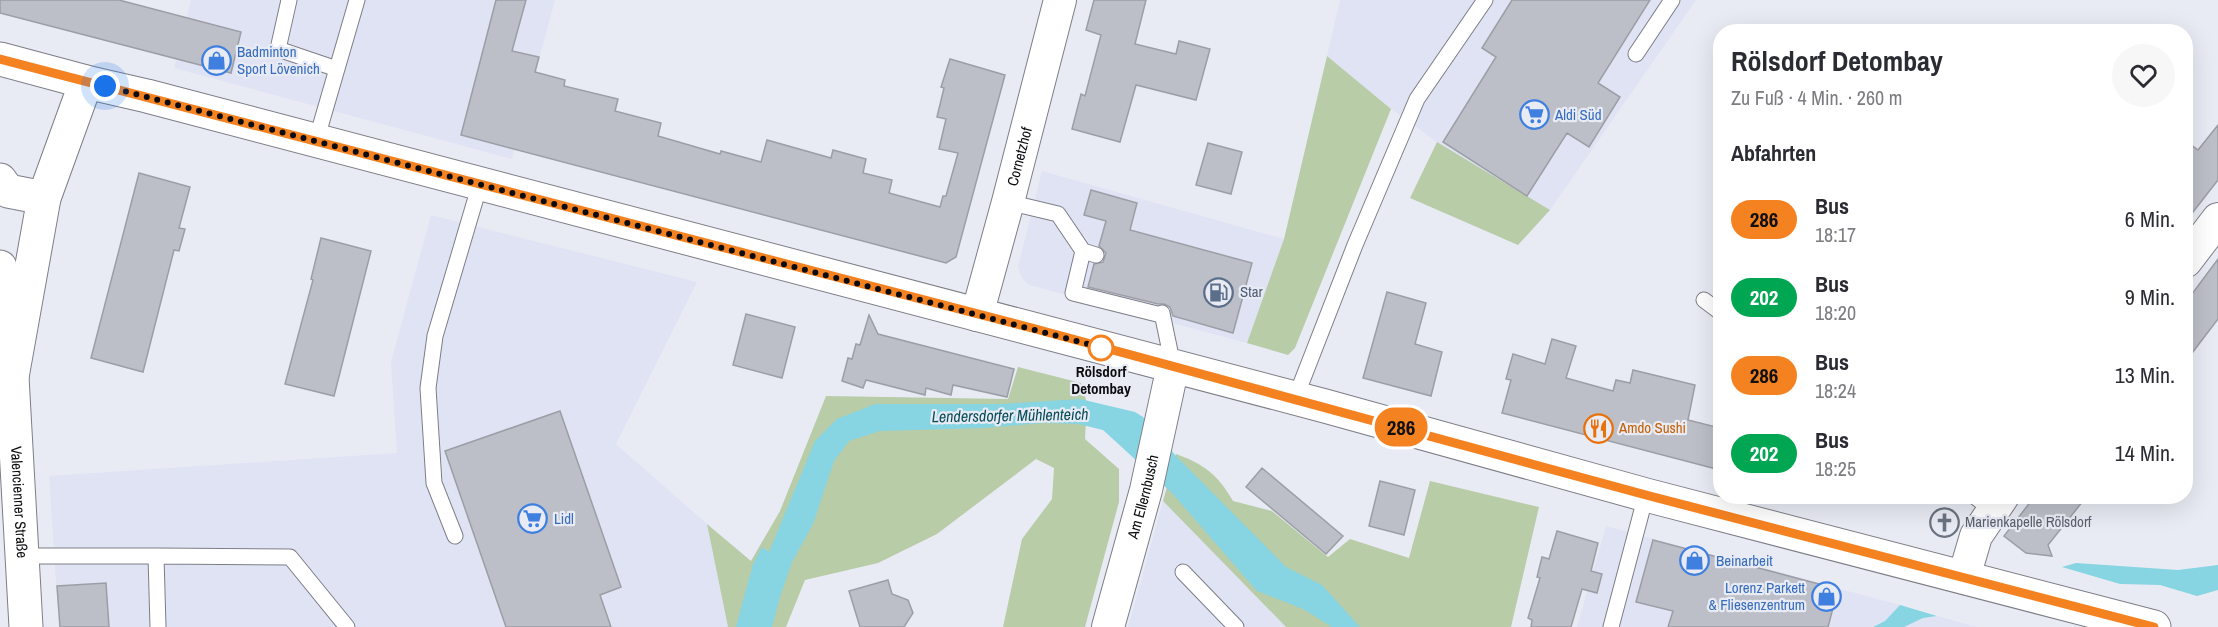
<!DOCTYPE html>
<html lang="de">
<meta charset="utf-8">
<style>
:root{--surface:#fff;--page:#f7f7f7;--text:#2b2b33;--muted:#7c7c81}
body{margin:0;font-family:"Archivo Narrow",sans-serif;background:var(--page);color:var(--text);height:100vh;display:flex;flex-direction:column;font-size:22px;white-space:nowrap}
*{box-sizing:border-box;margin:0}
p{font-size:20px;color:var(--muted)}
.icon{flex:none;width:33px;height:33px;fill:none;stroke:currentColor;stroke-width:2;stroke-linecap:round;stroke-linejoin:round}
.map{position:relative;flex:1;overflow:hidden}
.details{position:absolute;left:1713px;top:24px;width:480px;height:480px;display:flex;flex-direction:column;background:var(--surface);border-radius:24px;box-shadow:0 6px 24px #0002}
.details>*{flex:none}
.badge{padding:0 12px;border-radius:20px;font-size:21px;line-height:39px}
.you{position:absolute;width:30px;height:30px;margin:-15px;border:4px solid #fff;border-radius:50%;background:#1a73e8;box-shadow:0 0 0 9px #1a73e833}
.map>.badge{position:absolute;translate:-50% -50%;box-shadow:0 0 0 3px #fff}
h2{padding:0 18px;font-size:22px;line-height:54px}
.round{display:grid;place-items:center;flex:none;width:63px;height:63px;border-radius:32px;background:var(--page)}
.head{display:flex;align-items:center;justify-content:space-between;height:102px;padding:0 18px}
h1{font-size:28px;font-weight:700;line-height:45px}
ul{padding:0;list-style:none}
li{display:flex;align-items:center;gap:18px;height:78px;padding:0 18px}
li div{flex:1}
li b{display:block;font-size:22px}
li em{font-style:normal}
li .badge{min-width:66px;font-weight:700;text-align:center}
.map>svg:first-child{display:block}
.built{fill:#dfe3f4}
.green{fill:#b8cca8}
.water{fill:#87d4e3}
.building{fill:#bcbfc7;stroke:#9c9ea6;stroke-width:1.5}
.lines{fill:none;stroke-linecap:round;stroke-linejoin:round}
.service-casing{stroke:#7c7e86;stroke-width:17}
.minor-casing{stroke:#7c7e86;stroke-width:34}
.tertiary-casing{stroke:#7c7e86;stroke-width:35}
.primary-casing{stroke:#7c7e86;stroke-width:35}
.service{stroke:#fff;stroke-width:15}
.minor{stroke:#fff;stroke-width:32}
.tertiary{stroke:#fff;stroke-width:33}
.primary{stroke:#fff;stroke-width:33}
.line-casing{stroke:#fff;stroke-width:14}
.line{stroke:#f58220;stroke-width:9}
.walk{stroke:#0b0c0f;stroke-width:6;stroke-dasharray:0 10.8}
.stop-dot{fill:#fff;stroke:#f58220;stroke-width:3}
.labels{text-anchor:middle;stroke-width:4.5;stroke-linejoin:round;paint-order:stroke}
.shop-label{font-size:15px;fill:#366cbe;stroke:#e9ebf4;text-anchor:start}
.street-label{font-size:15px;fill:#0b0c0f;stroke:#e9ebf4}
.service-label{font-size:15px;fill:#4e5e75;stroke:#e9ebf4;text-anchor:start}
.stop-label{font-size:15px;font-weight:bold;fill:#0b0c0f;stroke:#e9ebf4}
.food-label{font-size:15px;fill:#c56008;stroke:#e9ebf4;text-anchor:start}
.worship-label{font-size:15px;fill:#5b616d;stroke:#e9ebf4;text-anchor:start}
.water-label{font-size:16px;font-style:italic;fill:#074e59;stroke:#e9ebf4}
</style>
<div class="map">
<svg width="2218" height="627" viewBox="0 0 2218 627">
<rect width="100%" height="100%" fill="#e9ebf4"/>
<path class="built" d="M191,0H555L512,159L174,68Z
M1340,0H1696L1550,210L1437,142L1391,109L1327,56Z
M1042,171L1284,239L1247,343L1029,285L1022,278L1018,267Z
M431,215L697,282L616,444L707,524L728,627H59L49,476L397,453L391,362Z
M1163,501L1286,627H1128Z
M1606,526L1900,605L1885,621L1873,627H1577Z
M1937,616L1977,627H1904L1923,618Z"/>
<path class="green" d="M1327,56L1391,109L1295,348L1288,355L1247,343L1284,239Z
M1437,142L1550,210L1518,245L1410,198Z
M1018,367L1081,383L1087,403L1085,439L1119,469V502L1085,627H1003L1022,539L1052,499L1054,468L1036,459L937,534L878,563L805,580L786,627H728L707,524L751,561L780,511L826,396L1008,399Z
M1176,454C1204,464 1218,475 1233,501L1272,511L1328,557L1350,539L1409,558L1430,481L1539,507L1511,627H1286L1163,501Z"/>
<path class="water" d="M1080,399L1135,412L1143,417L1176,456L1286,567L1322,585L1360,627H1332L1303,609L1257,591L1172,493L1103,430L1078,424L1045,423L982,428L880,431L849,441L834,461L813,524L792,562L780,597L772,627H736L753,564L762,547L769,552L815,441L837,419L875,404H1001Z
M2076,563L2178,570L2218,565V590L2197,596L2160,585L2120,584L2062,567Z
M1900,605L1937,616L1923,618L1904,627H1873L1885,621Z"/>
<path class="building" d="M0,0H119L241,32L231,73L0,13Z
M496,0H526L512,51L539,57L535,72L565,80L564,86L618,99L615,111L661,123L658,136L720,154L721,151L761,162L767,140L831,158L833,150L866,159L863,173L892,180L889,193L940,207L943,196H946L958,153L939,149L946,119L937,117L944,88L941,87L950,59L1005,75L956,257L946,263L461,135Z
M1094,0H1146L1135,44L1176,54L1179,41L1210,49L1196,100L1136,85L1120,142L1072,129L1081,94L1085,96L1101,35L1086,30Z
M1512,0H1650L1598,83L1620,97L1589,147L1567,133L1527,196L1443,142L1496,57L1482,48Z
M2218,125V180L2186,221V141L2198,150Z
M1208,143L1242,152L1231,194L1196,185Z
M139,173L190,187L179,228L185,229L179,251L174,250L143,372L91,358Z
M1091,190L1137,203L1130,230L1252,263L1233,333L1173,316L1170,307L1164,304H1158L1088,287L1094,264L1103,262L1106,253L1099,246L1106,221L1084,215Z
M321,238L371,251L334,396L285,384L313,280L311,279Z
M2218,259V319L2186,361V302Z
M1387,292L1426,303L1415,344L1442,352L1431,396L1363,378Z
M746,314L795,327L782,378L733,365Z
M869,315L878,334L1014,369L1007,397L953,385L951,395L926,388L925,395L866,380L863,388L842,381L848,358L852,359L856,344L860,345Z
M1552,339L1576,346L1566,378L1613,391L1616,380L1630,383L1633,370L1695,385L1688,420L1720,428V470L1502,413L1511,380L1506,379L1513,354L1545,364Z
M560,411L621,587L600,595L611,627H506L445,451Z
M1262,468L1343,536L1326,554L1246,487Z
M1380,481L1415,490L1404,535L1369,526Z
M2035,496H2087L2048,545L2052,556L2026,553L2004,536Z
M1557,531L1598,543L1591,571L1602,574L1597,593L1582,589L1571,627H1531L1532,620L1528,618L1540,578L1537,577L1542,557L1549,559Z
M1653,540L1838,589L1828,627H1668L1673,611L1636,602Z
M888,580L892,594L908,600L913,613L904,627H860L849,591Z
M106,583L109,627H60L57,586Z"/>
<g class="lines">
<defs>
<path id="service" d="M289,0L278,49L337,69
M1636,54L1672,0
M316,141L357,0
M1008,202L1058,214L1083,251L1096,255
M1083,251L1073,293L1161,315
M1704,300L1720,312
M1162,313L1173,366
M1295,399L1355,245L1417,99L1485,0
M1974,496L1992,510
M455,536L434,483L428,388L435,336L480,184
M22,556H156L158,627
M156,556L290,557L347,627
M1183,572L1236,627
M1611,627L1646,495"/>
<g id="minor">
<path d="M2186,261L2218,219"/>
<path id="s1" d="M977,315L1008,202L1060,0"/>
<path d="M1964,577L1976,536L2003,496"/>
<path id="s2" d="M1108,627L1146,490L1173,366"/>
</g>
<path id="tertiary" d="M86,82L147,96L1325,406L1646,495L2154,627"/>
<g id="primary">
<path d="M0,59L86,82L44,198L12,377"/>
<path d="M0,180L8,191L44,198"/>
<path id="s3" d="M0,267L12,377L26,627"/>
</g>
</defs>
<use href="#service" class="service-casing"/>
<use href="#minor" class="minor-casing"/>
<use href="#tertiary" class="tertiary-casing"/>
<use href="#primary" class="primary-casing"/>
<use href="#service" class="service"/>
<use href="#minor" class="minor"/>
<use href="#tertiary" class="tertiary"/>
<use href="#primary" class="primary"/>
</g>
<g class="lines">
<defs>
<path id="line" d="M0,59L1032,328L1646,495L2154,627"/>
</defs>
<use href="#line" class="line-casing"/>
<use href="#line" class="line"/>
<path class="walk" d="M105,86L1107,349L1101,348"/>
</g>
<defs>
<symbol id="shop-ring" viewBox="-11 -11 22 22"><circle r="9.5" fill="#e9ebf4" stroke="#3f7fe0" stroke-width="1.5"/><path d="M-5-2.5h2.3a2.7 3.5 0 0 1 5.4 0H5L5.5 6h-11ZM-1.5-2.5h3a1.5 2.3 0 0 0-3 0Z" fill="#3f7fe0"/></symbol>
<symbol id="supermarket-ring" viewBox="-11 -11 22 22"><circle r="9.5" fill="#e9ebf4" stroke="#3f7fe0" stroke-width="1.5"/><path d="M-6-5.5h2.5l.6 2H6L4.5 2H-2.5L-4.4-4H-6ZM-1.5 3.2a1.3 1.3 0 1 0 .1 0ZM3 3.2a1.3 1.3 0 1 0 .1 0Z" fill="#3f7fe0"/></symbol>
<symbol id="fuel-ring" viewBox="-11 -11 22 22"><circle r="9.5" fill="#e9ebf4" stroke="#5c6f8a" stroke-width="1.5"/><path d="M-5.5-6h7V0h2V4h1.3V-2.5L3-4.5l.8-.8L6-3V5H2.5V1h-1V6h-7ZM-4.2-4.7v3.2H.2V-4.7Z" fill="#5c6f8a"/></symbol>
<symbol id="restaurant-ring" viewBox="-11 -11 22 22"><circle r="9.5" fill="#e9ebf4" stroke="#e8710a" stroke-width="1.5"/><path d="M-5-6h1v4h1v-4h1v4h1v-4h1v5L-1.5 .5V6h-2V.5L-5-1ZM5-6V6H3V1.5H1.5Q1.5-4 5-6Z" fill="#e8710a"/></symbol>
<symbol id="church-ring" viewBox="-11 -11 22 22"><circle r="9.5" fill="#e9ebf4" stroke="#6b7280" stroke-width="1.5"/><path d="M-1.2-6h2.4v3.5h3.3v2.4h-3.3V6h-2.4V-.1h-3.3v-2.4h3.3Z" fill="#6b7280"/></symbol>
</defs>
<g fill-rule="evenodd">
<use href="#shop-ring" x="200" y="44" width="33" height="33"/>
<use href="#supermarket-ring" x="1518" y="98" width="33" height="33"/>
<use href="#fuel-ring" x="1202" y="276" width="33" height="33"/>
<use href="#restaurant-ring" x="1582" y="412" width="33" height="33"/>
<use href="#supermarket-ring" x="516" y="502" width="33" height="33"/>
<use href="#church-ring" x="1928" y="506" width="33" height="33"/>
<use href="#shop-ring" x="1678" y="544" width="33" height="33"/>
<use href="#shop-ring" x="1810" y="580" width="33" height="33"/>
</g>
<circle class="stop-dot" cx="1101" cy="348" r="12"/>
<g class="labels">
<g class="shop-label">
<text x="237" y="57">Badminton<tspan x="237" dy="17">Sport Lövenich</tspan></text>
<text x="1555" y="120">Aldi Süd</text>
<text x="554" y="524">Lidl</text>
<text x="1716" y="566">Beinarbeit</text>
<text x="1805" y="593" text-anchor="end">Lorenz Parkett<tspan x="1805" dy="17">&amp; Fliesenzentrum</tspan></text>
</g>
<g class="street-label">
<text dy="5" stroke="none"><textPath href="#s1" startOffset="164">Cornetzhof</textPath></text>
<text dy="5" stroke="none"><textPath href="#s2" startOffset="135">Am Ellernbusch</textPath></text>
<text dy="5" stroke="none"><textPath href="#s3" startOffset="236">Valencienner Straße</textPath></text>
</g>
<g class="service-label">
<text x="1240" y="297">Star</text>
</g>
<g class="stop-label">
<text x="1101" y="377">Rölsdorf<tspan x="1101" dy="17">Detombay</tspan></text>
</g>
<g class="food-label">
<text x="1619" y="433">Amdo Sushi</text>
</g>
<g class="worship-label">
<text x="1965" y="527">Marienkapelle Rölsdorf</text>
</g>
<g class="water-label">
<text transform="translate(1010 415) rotate(-1)" y="6">Lendersdorfer Mühlenteich</text>
</g>
</g>
</svg>
<div class="you" style="left:105px;top:86px"></div>
<b class="badge" style="left:1401px;top:427px;background:#f58220;color:#111">286</b>
<section class="details">
<div class="head"><div><h1>Rölsdorf Detombay</h1><p>Zu Fuß · 4 Min. · 260 m</p></div><a class="round"><svg class="icon" aria-label="heart" viewBox="0 0 24 24"><path d="M12 20l-8-8c-3-5 5-10 8-4 3-6 11-1 8 4z"/></svg></a></div>
<h2>Abfahrten</h2>
<ul>
<li><span class="badge" style="background:#f58220;color:#111">286</span><div><b>Bus</b><p>18:17</p></div><em>6 Min.</em></li>
<li><span class="badge" style="background:#00a651;color:#fff">202</span><div><b>Bus</b><p>18:20</p></div><em>9 Min.</em></li>
<li><span class="badge" style="background:#f58220;color:#111">286</span><div><b>Bus</b><p>18:24</p></div><em>13 Min.</em></li>
<li><span class="badge" style="background:#00a651;color:#fff">202</span><div><b>Bus</b><p>18:25</p></div><em>14 Min.</em></li>
</ul>
</section>
</div>
